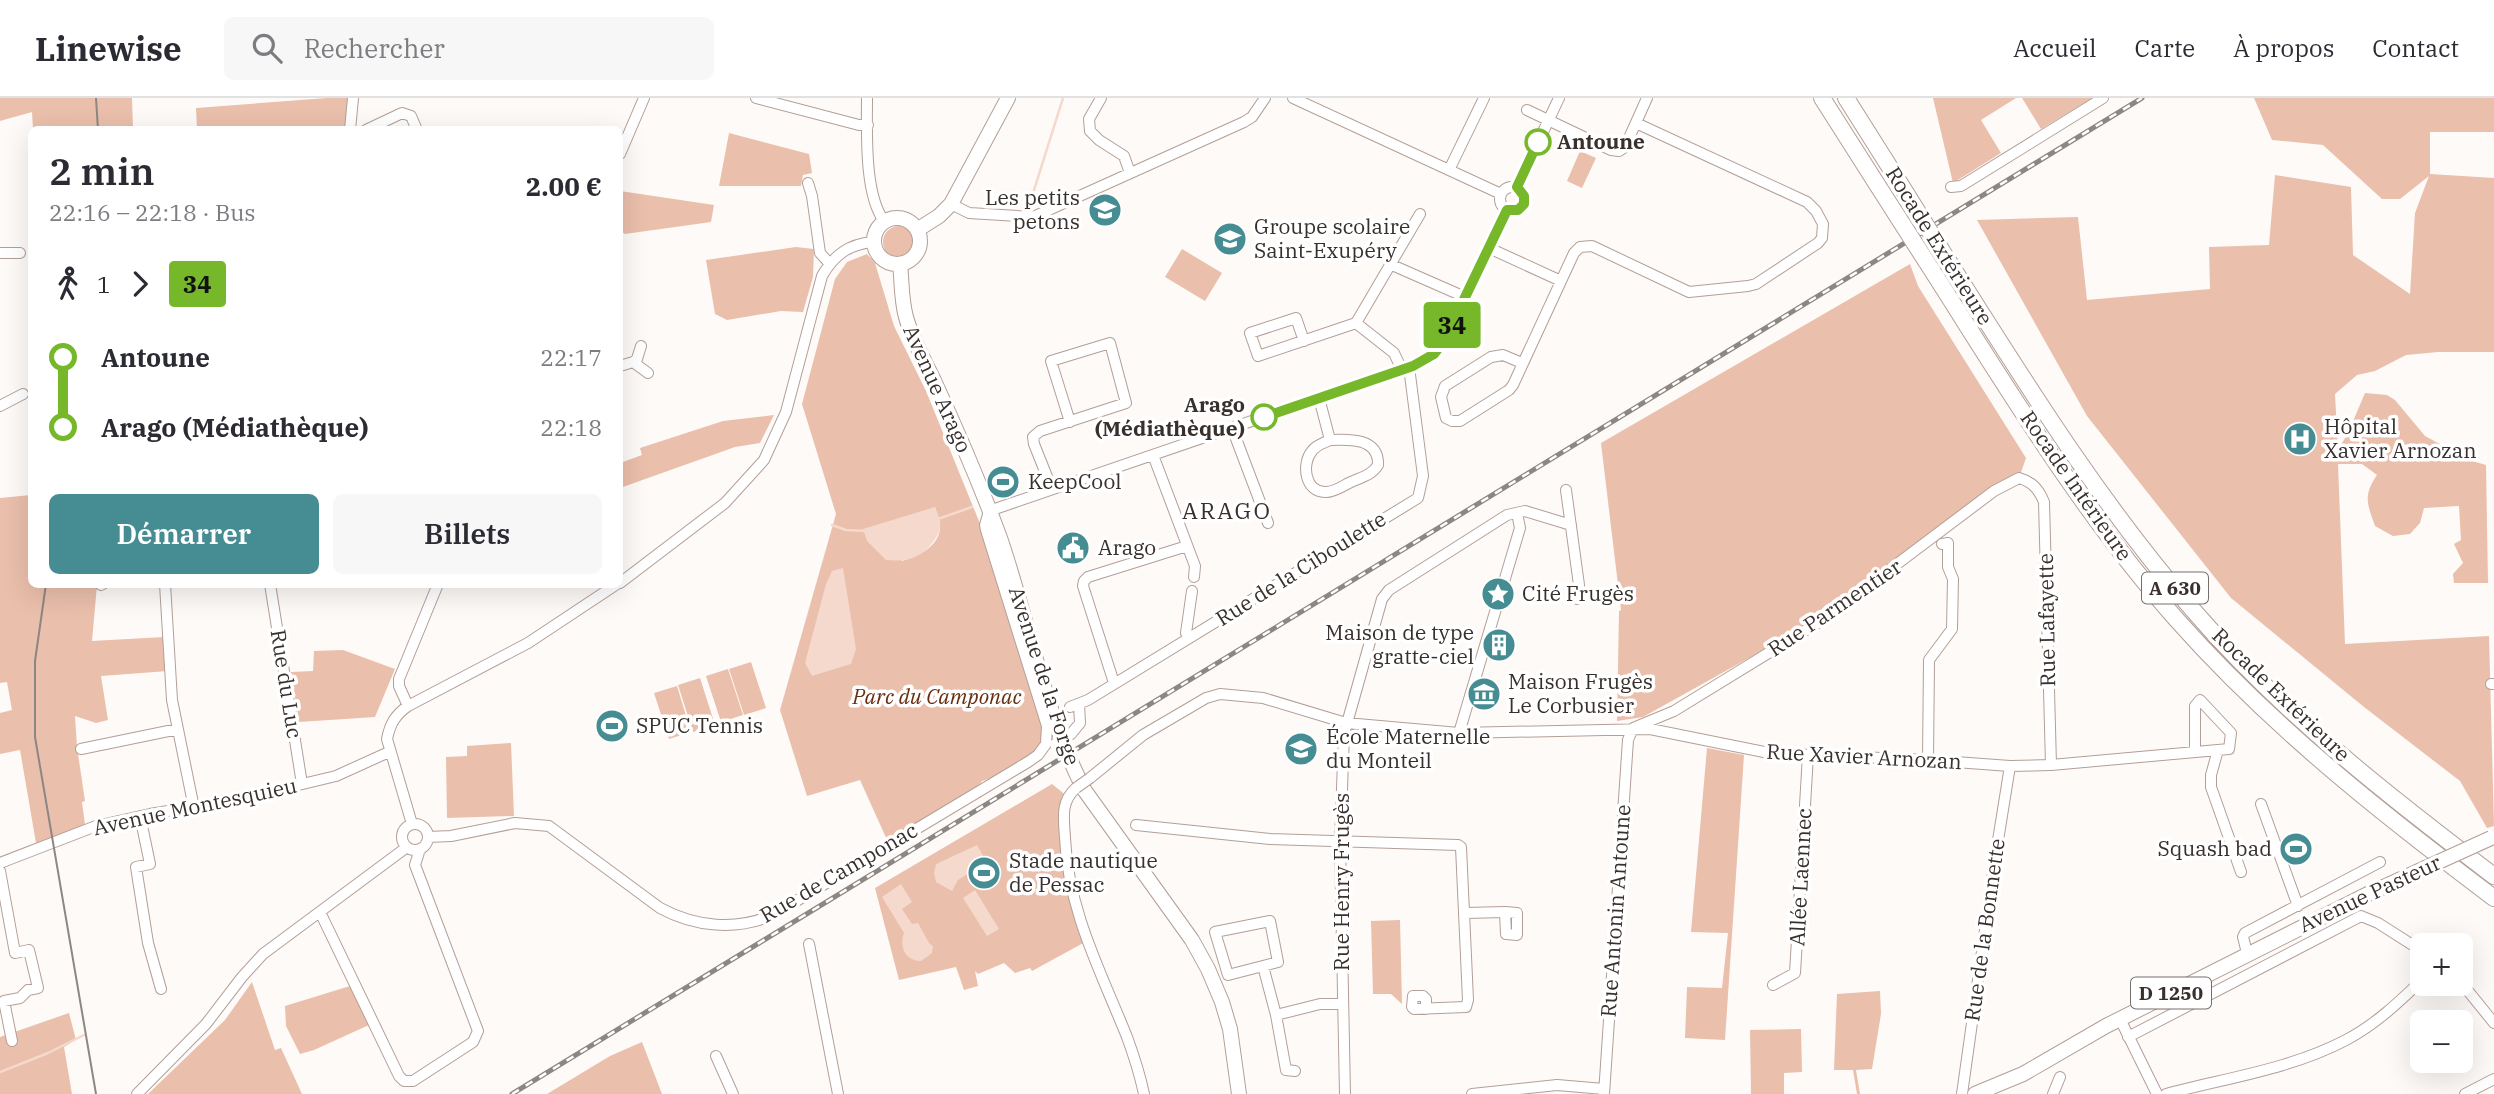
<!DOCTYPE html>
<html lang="fr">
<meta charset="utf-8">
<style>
:root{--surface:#fff;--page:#f7f7f7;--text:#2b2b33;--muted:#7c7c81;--line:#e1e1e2;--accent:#458c93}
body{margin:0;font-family:"IBM Plex Serif",serif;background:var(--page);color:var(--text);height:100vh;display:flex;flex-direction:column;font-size:26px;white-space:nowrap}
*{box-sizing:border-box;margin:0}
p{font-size:23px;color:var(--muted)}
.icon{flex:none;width:38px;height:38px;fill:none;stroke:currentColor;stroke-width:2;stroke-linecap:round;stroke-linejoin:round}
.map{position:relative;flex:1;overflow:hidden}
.details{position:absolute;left:28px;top:28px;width:595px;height:462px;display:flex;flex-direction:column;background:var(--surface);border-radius:10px;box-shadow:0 7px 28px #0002}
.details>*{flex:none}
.badge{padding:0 14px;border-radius:5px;font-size:24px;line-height:46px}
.tools{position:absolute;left:2410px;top:835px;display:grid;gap:14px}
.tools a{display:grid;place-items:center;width:63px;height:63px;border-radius:10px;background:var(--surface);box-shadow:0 7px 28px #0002;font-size:35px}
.map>.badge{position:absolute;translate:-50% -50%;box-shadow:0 0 0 4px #fff}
.legs{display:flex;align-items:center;gap:10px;height:77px;padding:0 21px;font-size:23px}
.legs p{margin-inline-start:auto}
.headline{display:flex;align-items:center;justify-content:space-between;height:119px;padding:0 21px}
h1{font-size:38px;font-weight:600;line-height:52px}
.primary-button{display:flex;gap:14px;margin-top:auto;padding:14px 21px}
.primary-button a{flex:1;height:80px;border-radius:10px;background:var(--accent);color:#fff;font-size:28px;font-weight:600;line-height:80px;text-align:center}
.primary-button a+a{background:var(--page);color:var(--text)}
ul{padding:0 21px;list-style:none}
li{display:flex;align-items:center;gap:24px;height:70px;font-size:26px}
li i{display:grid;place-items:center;width:10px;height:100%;margin:0 9px;background:currentColor}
li i::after{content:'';width:18px;height:18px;margin:-9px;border:5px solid;border-radius:50%;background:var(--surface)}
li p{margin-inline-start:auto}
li:first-child i{background:linear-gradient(#0000 50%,currentColor 0)}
li:last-child i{background:linear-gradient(currentColor 50%,#0000 0)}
header{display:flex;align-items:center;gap:42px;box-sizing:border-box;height:98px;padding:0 35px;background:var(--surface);border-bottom:2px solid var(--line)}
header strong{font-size:33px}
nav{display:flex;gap:38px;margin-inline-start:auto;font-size:24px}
.search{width:490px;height:63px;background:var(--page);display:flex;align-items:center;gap:18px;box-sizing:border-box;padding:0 24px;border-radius:10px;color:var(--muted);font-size:26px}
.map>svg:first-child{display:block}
.green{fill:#eabfac;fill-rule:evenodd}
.water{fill:#f5d9cd}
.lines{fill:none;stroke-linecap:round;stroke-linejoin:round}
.stream{stroke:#f5d9cd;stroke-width:2.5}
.minor-casing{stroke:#b29f97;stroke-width:12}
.major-casing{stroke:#b29f97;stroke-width:16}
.highway-casing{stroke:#b29f97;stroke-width:18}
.minor{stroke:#fff;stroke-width:10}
.major{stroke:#fff;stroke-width:14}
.highway{stroke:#fff;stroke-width:16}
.tram{stroke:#8d8784;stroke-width:2}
.rail-casing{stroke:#8d8784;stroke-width:5}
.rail{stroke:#fff;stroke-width:2.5;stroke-dasharray:8;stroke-linecap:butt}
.minor-bridge-casing{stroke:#b29f97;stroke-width:12;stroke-linecap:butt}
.major-bridge-casing{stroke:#b29f97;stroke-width:16;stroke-linecap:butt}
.highway-bridge-casing{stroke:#b29f97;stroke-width:18;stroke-linecap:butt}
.minor-bridge{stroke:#fff;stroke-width:10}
.major-bridge{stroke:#fff;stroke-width:14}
.highway-bridge{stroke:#fff;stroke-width:16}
.line-1-casing{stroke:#fff;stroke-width:16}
.line-1{stroke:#76b82a;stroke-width:10}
.stop-1-dot{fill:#fff;stroke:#76b82a;stroke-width:3.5}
.labels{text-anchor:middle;stroke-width:7;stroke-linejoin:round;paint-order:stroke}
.shield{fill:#fff;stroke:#746e6c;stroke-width:2}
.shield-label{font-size:19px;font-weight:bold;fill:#38302d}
.stop-label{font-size:21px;font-weight:bold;fill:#38302d;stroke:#fff;text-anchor:start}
.poi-label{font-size:21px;fill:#38302d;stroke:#fff;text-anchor:start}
.street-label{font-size:21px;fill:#38302d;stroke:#fff}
.park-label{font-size:21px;font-style:italic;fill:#682d0e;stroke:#fff}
.neighbourhood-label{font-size:23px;letter-spacing:2px;fill:#38302d;stroke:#fff}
</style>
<header>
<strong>Linewise</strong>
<div class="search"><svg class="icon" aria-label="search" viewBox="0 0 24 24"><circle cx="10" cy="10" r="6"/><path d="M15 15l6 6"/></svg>Rechercher</div>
<nav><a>Accueil</a><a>Carte</a><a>À propos</a><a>Contact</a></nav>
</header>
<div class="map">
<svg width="2494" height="996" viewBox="0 0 2494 996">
<rect width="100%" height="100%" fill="#fefaf8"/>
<path class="green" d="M0,0H132L133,31H33L32,14L0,23Z
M327,0H349L345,28L295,31H197L196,10Z
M1933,0H2016L1981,22L2001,55L1953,85Z
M2022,0H2092L2041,31Z
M2254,0H2494V34H2430V76L2494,80V254H2438L2406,257L2375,273L2357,277L2335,296L2338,352L2348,335L2365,295L2387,297L2395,302L2425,338L2469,362L2486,367L2488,485H2454L2453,476L2463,465L2454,446L2461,442L2459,408L2424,410L2420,425L2410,436L2393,438L2375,428C2367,405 2363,398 2377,377L2362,366H2338L2345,546L2489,538L2494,728L2487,730L2460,683L2364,609L2231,500L2087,318L1977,122L2078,119L2087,202L2210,191L2209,149L2269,147L2275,77L2351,89L2353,157L2410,196L2415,115L2429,78L2400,101H2382L2323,47L2272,42Z
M729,35L809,56L812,75L803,77L801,88H719Z
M1580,53L1596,60L1582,90L1567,83Z
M620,93L714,107L711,124L625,136L620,133Z
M883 144a16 16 0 1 1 32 0a16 16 0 1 1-32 0Z
M796,149L814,151L813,179L803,214L781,213L727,222L715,216L706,162Z
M1182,151L1222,175L1205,203L1165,179Z
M867,156L875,165L894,228L926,293L983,433L1041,616L1043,639L1036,652L1029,659L997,678L982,683L976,691L929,717L888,744L860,682L807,698L780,612L836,416L802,306L835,181L847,164ZM935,409C936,414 940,420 940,426C942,447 918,459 901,463Z
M1910,166L1918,188L2026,360L2019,380L1819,518L1758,555L1643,619L1617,623L1619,513L1621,512L1601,345Z
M774,317L760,345L735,349L620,390V365L642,357L640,350L723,323Z
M31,397L32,486L97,487L92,543L164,539L168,573L101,578L108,622L96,625L75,618L77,649L85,703L82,704L85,727L36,745L20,652L0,656V615L12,612L7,584L0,585V400Z
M343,552L395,571L375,619L299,624L291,574L313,573L314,553Z
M751,564L766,610L744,617L729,571Z
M728,571L743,617L721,624L706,578Z
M700,580L715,627L693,634L678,587Z
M677,588L691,634L669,641L654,595Z
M511,645L514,718L447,720L446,659L467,658V648Z
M1707,650L1744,657L1725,942L1685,940L1687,889L1722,890L1728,835L1691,834Z
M1052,686L1068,699L1066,761L1087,843L1032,873L1030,870L1015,875L1004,865L978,876L975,873L978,888L964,892L956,869L899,882L875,790Z
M1400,822L1402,906L1391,896H1373L1371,823Z
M252,884L275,952L281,950L302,996H148L225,922Z
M350,888L369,927L314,952L300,956L286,928L285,908Z
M1880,893L1881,916L1872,971L1856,972L1860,996H1857L1853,972H1834L1837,896Z
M69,915L76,942L64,949L72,996H0V939Z
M1801,931L1802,974L1784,975V996H1751L1750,932Z
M642,944L662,996H547L610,958Z"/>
<path class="water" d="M935,409C936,414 940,420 940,425C941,431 938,437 935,441C923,460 907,464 886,462L867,443L863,431Z
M843,470L856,551L851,566L812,578L805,565L826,486L832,473Z
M977,747L986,763L985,765L958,782L952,793L936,784L934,775L936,766Z
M901,786L912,804L902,811L912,826L918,825L929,845L933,848L932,855L921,863C905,863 899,849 904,835L882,799Z
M975,792L999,831L987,838L963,800Z"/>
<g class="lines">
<path class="stream" d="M1029,108L1063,0
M935,422L972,409
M832,427L846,432L867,433
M0,974L48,955L84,937"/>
<defs>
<path id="minor" d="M756,0L859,27H868
M867,0C867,33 864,96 884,123
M1101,0L1089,21L1090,33L1099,42L1124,58L1130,75
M1293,0L1501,96
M1527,12L1611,52L1619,53L1625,49L1647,0
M350,32L353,0
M366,32L402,15L411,18L417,32
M620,56L644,0
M1449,72L1484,0
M808,85L812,98L820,155L829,165
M1500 101a12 12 0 1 1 24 0a12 12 0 1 1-24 0Z
M1517,89L1559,0
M1951,89L1961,88L2103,0
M951,106L969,115L1033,119L1244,24L1252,19L1265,0
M1489,150L1561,183
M0,155H20
M1392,167L1465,199
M1304,243L1296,220L1250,235L1258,258L1356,225
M633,264L637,261L641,248
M1522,265L1503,257L1491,259L1445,288L1441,299L1446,320L1452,323H1460L1509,292L1513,287L1574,155L1580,149L1592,148L1689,194L1748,188L1756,186L1818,145L1822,140L1823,126L1816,113L1807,104L1636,25
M620,268L633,264L648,275
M1402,272L1394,255L1356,225L1420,116
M1319,300L1330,342
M0,308L23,296
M1232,330L1268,425
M1330,342C1350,341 1379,340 1378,367C1372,377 1362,379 1351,384C1344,387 1335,394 1326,394C1305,395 1301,366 1312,353C1316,347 1324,345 1330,342Z
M1153,357L1195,468L1194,479
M1052,391L1034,346L1033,339L1040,333L1126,305L1110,245L1051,263L1070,324
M1566,392L1579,487L1577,501
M620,485L725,405L764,362L786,314L822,178C834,157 849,146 873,144
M165,486L172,602L194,710
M270,486L302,686
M101,487L103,486
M1189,540L1186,535L1192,493
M1114,585L1083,488L1084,483L1088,479L1187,448
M2491,586H2494
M408,608L399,588V581L438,486
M1070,609L1088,602L1418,400L1423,378L1409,269
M1459,635L1520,430L1517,415
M1071,636L1080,625L1079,606
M1046,646L1047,628L986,432L985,427L989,413L1421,265L1434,256L1444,243L1507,112
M81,651L178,631
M2218,652L2211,677V689L2241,774
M1928,662L1929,562L1952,531L1953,481L1948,469V445L1942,446
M1090,680L1143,637L1206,600L1220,596L1263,600L1346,625L1459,635L1650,631L1769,655L1928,662L2010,668L2051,667L2229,651L2231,635L2200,602L2195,608V653
M1076,690C1060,704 1064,721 1065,740C1068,812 1101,874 1127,939C1134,958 1140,977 1144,996
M2261,706L2298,808
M140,718L150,766L136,769L148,845L161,891
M402 739a13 13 0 1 1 26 0a13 13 0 1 1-26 0Z
M412,726L387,641C390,626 395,617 408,608L528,545L617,486
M1136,727L1270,741L1458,747L1461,749L1468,902L1466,909L1414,911L1412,909L1413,898H1423L1426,901V911
M428,739L451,738L515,725L549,728L660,810C695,829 736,833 773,817L1028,664L1038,657L1046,646
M0,765L96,728L150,716L240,701L336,678L389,654
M0,773L15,855L29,852L38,890L28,892L20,900L4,903L12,943
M320,814L399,978L404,983H413L473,944L478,933L415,767L420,751
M1465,815L1505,814L1506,836L1517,837V815L1505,814
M809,846L838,996
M2247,855L2243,839L2245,835L2380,764
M1263,868L1278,864L1270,823L1215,834L1228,877L1263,868L1276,917L1286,972L1295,973
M2460,883L2494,925
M1773,887L1795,875L1808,657
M1276,917L1320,906H1343
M2120,921L2157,996
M2128,939L2361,818L2378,825L2422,853
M716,958L733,996
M137,996L206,926L242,879L263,856L407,749
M1345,996L1340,745L1344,636L1382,501L1389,492L1507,417L1525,413L1571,427
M1472,996L1557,987L1604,991
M1604,996L1628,642L1633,630L1674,613L1824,521L1994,393L2019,380C2033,384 2039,392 2044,404L2051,667
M1962,996L1995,761L2010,668
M2053,996L2060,979
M2166,996C2226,980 2291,971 2346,942C2375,927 2399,904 2422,882
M2465,996L2494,981"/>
<path id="major" d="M874 143a23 23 0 1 1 46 0a23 23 0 1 1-46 0Z
M917,132L939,118L951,106L1008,0
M900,166C902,183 901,201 906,219C912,242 926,265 936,287C959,337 981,388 1000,440C1028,521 1045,618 1085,693L1192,842L1208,871L1222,904L1230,931L1239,996
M1975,996L2023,976L2106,928L2368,796"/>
<path id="highway" d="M1822,0L1878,88
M1846,0L1894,76
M1942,153C2020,276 2097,402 2193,512C2281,614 2387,697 2494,778
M1926,163C2005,286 2080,413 2177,522C2271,628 2381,715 2494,800"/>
</defs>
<use href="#minor" class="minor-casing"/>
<use href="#major" class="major-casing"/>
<use href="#highway" class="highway-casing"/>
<use href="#minor" class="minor"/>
<use href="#major" class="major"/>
<use href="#highway" class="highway"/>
<path class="tram" d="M96,0L98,32
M46,486L35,563V639L96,996"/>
<defs>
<path id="rail" d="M512,996L2142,0"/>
</defs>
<use href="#rail" class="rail-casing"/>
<use href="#rail" class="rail"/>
<defs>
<path id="minor-bridge" d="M1055,646L1071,636
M1076,690L1090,680"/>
<path id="major-bridge" d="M2368,796L2491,740"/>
<path id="highway-bridge" d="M1894,76L1942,153
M1878,88L1926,163"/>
</defs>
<use href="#minor-bridge" class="minor-bridge-casing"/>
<use href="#major-bridge" class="major-bridge-casing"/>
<use href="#highway-bridge" class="highway-bridge-casing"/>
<use href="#minor-bridge" class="minor-bridge"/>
<use href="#major-bridge" class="major-bridge"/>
<use href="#highway-bridge" class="highway-bridge"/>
</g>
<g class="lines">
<defs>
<path id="line-1" d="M1264,319L1413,268L1434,256L1444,243L1507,112H1518L1524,106V98L1517,89L1538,44"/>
</defs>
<use href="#line-1" class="line-1-casing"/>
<use href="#line-1" class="line-1"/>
</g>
<defs>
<symbol id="school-disc" viewBox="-11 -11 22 22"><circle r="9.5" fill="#458c93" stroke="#fff"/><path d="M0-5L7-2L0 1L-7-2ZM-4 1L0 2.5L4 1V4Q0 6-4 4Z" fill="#fff"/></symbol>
<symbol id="hospital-disc" viewBox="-11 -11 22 22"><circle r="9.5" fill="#458c93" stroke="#fff"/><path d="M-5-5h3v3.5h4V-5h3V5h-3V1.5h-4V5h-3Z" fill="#fff"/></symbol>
<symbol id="stadium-disc" viewBox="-11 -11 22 22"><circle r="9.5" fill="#458c93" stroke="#fff"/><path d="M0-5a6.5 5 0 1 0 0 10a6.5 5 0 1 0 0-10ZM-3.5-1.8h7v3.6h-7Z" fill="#fff"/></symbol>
<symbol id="civic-disc" viewBox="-11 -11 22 22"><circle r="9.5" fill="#458c93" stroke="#fff"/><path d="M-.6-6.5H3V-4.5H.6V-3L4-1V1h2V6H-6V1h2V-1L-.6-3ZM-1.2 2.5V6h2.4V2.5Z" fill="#fff"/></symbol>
<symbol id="sight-disc" viewBox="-11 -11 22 22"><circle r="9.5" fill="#458c93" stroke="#fff"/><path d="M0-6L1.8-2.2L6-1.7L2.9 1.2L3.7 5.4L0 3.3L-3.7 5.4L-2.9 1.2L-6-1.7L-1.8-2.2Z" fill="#fff"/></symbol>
<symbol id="building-disc" viewBox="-11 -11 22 22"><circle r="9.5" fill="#458c93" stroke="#fff"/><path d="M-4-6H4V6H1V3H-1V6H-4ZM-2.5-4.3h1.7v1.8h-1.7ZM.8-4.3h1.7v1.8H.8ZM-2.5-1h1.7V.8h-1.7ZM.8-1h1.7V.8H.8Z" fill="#fff"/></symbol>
<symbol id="museum-disc" viewBox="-11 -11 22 22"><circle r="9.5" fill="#458c93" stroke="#fff"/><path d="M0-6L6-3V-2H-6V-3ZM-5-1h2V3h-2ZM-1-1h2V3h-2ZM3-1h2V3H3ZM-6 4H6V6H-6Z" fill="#fff"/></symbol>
</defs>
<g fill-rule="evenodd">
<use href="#school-disc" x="1086" y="93" width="38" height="38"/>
<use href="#school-disc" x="1211" y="122" width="38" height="38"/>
<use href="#hospital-disc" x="2281" y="322" width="38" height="38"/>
<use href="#stadium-disc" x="984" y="365" width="38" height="38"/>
<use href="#civic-disc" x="1054" y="431" width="38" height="38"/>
<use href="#sight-disc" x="1479" y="477" width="38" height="38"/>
<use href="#building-disc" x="1480" y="528" width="38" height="38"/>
<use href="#museum-disc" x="1465" y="577" width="38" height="38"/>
<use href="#stadium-disc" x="593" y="609" width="38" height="38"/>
<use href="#school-disc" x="1282" y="632" width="38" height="38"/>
<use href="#stadium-disc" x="2277" y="732" width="38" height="38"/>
<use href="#stadium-disc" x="965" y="756" width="38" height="38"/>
</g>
<g class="stop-1-dot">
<circle cx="1538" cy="44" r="12"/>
<circle cx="1264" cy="319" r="12"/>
</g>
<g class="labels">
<g class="shield">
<rect x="2142" y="474.5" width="66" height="31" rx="5"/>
<rect x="2131" y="879.5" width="80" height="31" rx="5"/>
</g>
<g class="shield-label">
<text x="2175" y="497">A 630</text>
<text x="2171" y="902">D 1250</text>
</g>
<g class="stop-label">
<text x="1557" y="51">Antoune</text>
<text x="1245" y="314" text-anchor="end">Arago<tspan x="1245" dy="24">(Médiathèque)</tspan></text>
</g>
<g class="poi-label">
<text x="1080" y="107" text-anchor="end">Les petits<tspan x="1080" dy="24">petons</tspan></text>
<text x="1254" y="136">Groupe scolaire<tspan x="1254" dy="24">Saint-Exupéry</tspan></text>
<text x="2324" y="336">Hôpital<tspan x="2324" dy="24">Xavier Arnozan</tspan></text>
<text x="1028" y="391">KeepCool</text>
<text x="1098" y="457">Arago</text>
<text x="1522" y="503">Cité Frugès</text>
<text x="1474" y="542" text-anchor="end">Maison de type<tspan x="1474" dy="24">gratte-ciel</tspan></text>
<text x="1508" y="591">Maison Frugès<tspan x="1508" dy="24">Le Corbusier</tspan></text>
<text x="636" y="635">SPUC Tennis</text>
<text x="1326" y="646">École Maternelle<tspan x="1326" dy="24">du Monteil</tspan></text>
<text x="2272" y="758" text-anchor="end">Squash bad</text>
<text x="1009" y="770">Stade nautique<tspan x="1009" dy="24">de Pessac</tspan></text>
</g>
<g class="street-label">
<text transform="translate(1939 148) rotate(58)" y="7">Rocade Extérieure</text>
<text transform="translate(937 291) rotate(66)" y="7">Avenue Arago</text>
<text transform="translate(2076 388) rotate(55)" y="7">Rocade Intérieure</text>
<text transform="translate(1301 471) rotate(-32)" y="7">Rue de la Ciboulette</text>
<text transform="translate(1835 510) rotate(-34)" y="7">Rue Parmentier</text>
<text transform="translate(2047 522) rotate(-91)" y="7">Rue Lafayette</text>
<text transform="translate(1044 578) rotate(72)" y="7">Avenue de la Forge</text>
<text transform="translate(286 586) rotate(81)" y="7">Rue du Luc</text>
<text transform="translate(2281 597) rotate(44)" y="7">Rocade Extérieure</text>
<text transform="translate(1864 659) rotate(3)" y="7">Rue Xavier Arnozan</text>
<text transform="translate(195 709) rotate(-12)" y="7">Avenue Montesquieu</text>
<text transform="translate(839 775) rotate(-30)" y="7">Rue de Camponac</text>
<text transform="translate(1801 779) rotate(-87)" y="7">Allée Laennec</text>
<text transform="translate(1342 784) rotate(-90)" y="7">Rue Henry Frugès</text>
<text transform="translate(2370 796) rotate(-25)" y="7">Avenue Pasteur</text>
<text transform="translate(1616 813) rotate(-86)" y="7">Rue Antonin Antoune</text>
<text transform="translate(1985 832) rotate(-82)" y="7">Rue de la Bonnette</text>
</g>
<g class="park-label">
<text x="937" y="606">Parc du Camponac</text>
</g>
<g class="neighbourhood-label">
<text x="1227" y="421">ARAGO</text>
</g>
</g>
</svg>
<div class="tools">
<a>+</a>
<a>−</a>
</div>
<b class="badge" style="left:1452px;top:227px;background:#76b82a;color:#111">34</b>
<section class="details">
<div class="headline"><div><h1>2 min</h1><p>22:16 – 22:18 · Bus</p></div><b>2.00 €</b></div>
<div class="legs"><svg class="icon" aria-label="walk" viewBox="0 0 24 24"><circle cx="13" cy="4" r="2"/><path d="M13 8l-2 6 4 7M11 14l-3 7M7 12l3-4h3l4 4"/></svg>1<svg class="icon" aria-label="forward" viewBox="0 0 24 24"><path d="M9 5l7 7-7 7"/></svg><b class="badge" style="background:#76b82a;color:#111">34</b></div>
<ul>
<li><i style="color:#76b82a"></i><b>Antoune</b><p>22:17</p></li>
<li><i style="color:#76b82a"></i><b>Arago (Médiathèque)</b><p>22:18</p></li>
</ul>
<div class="primary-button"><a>Démarrer</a><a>Billets</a></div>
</section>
</div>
